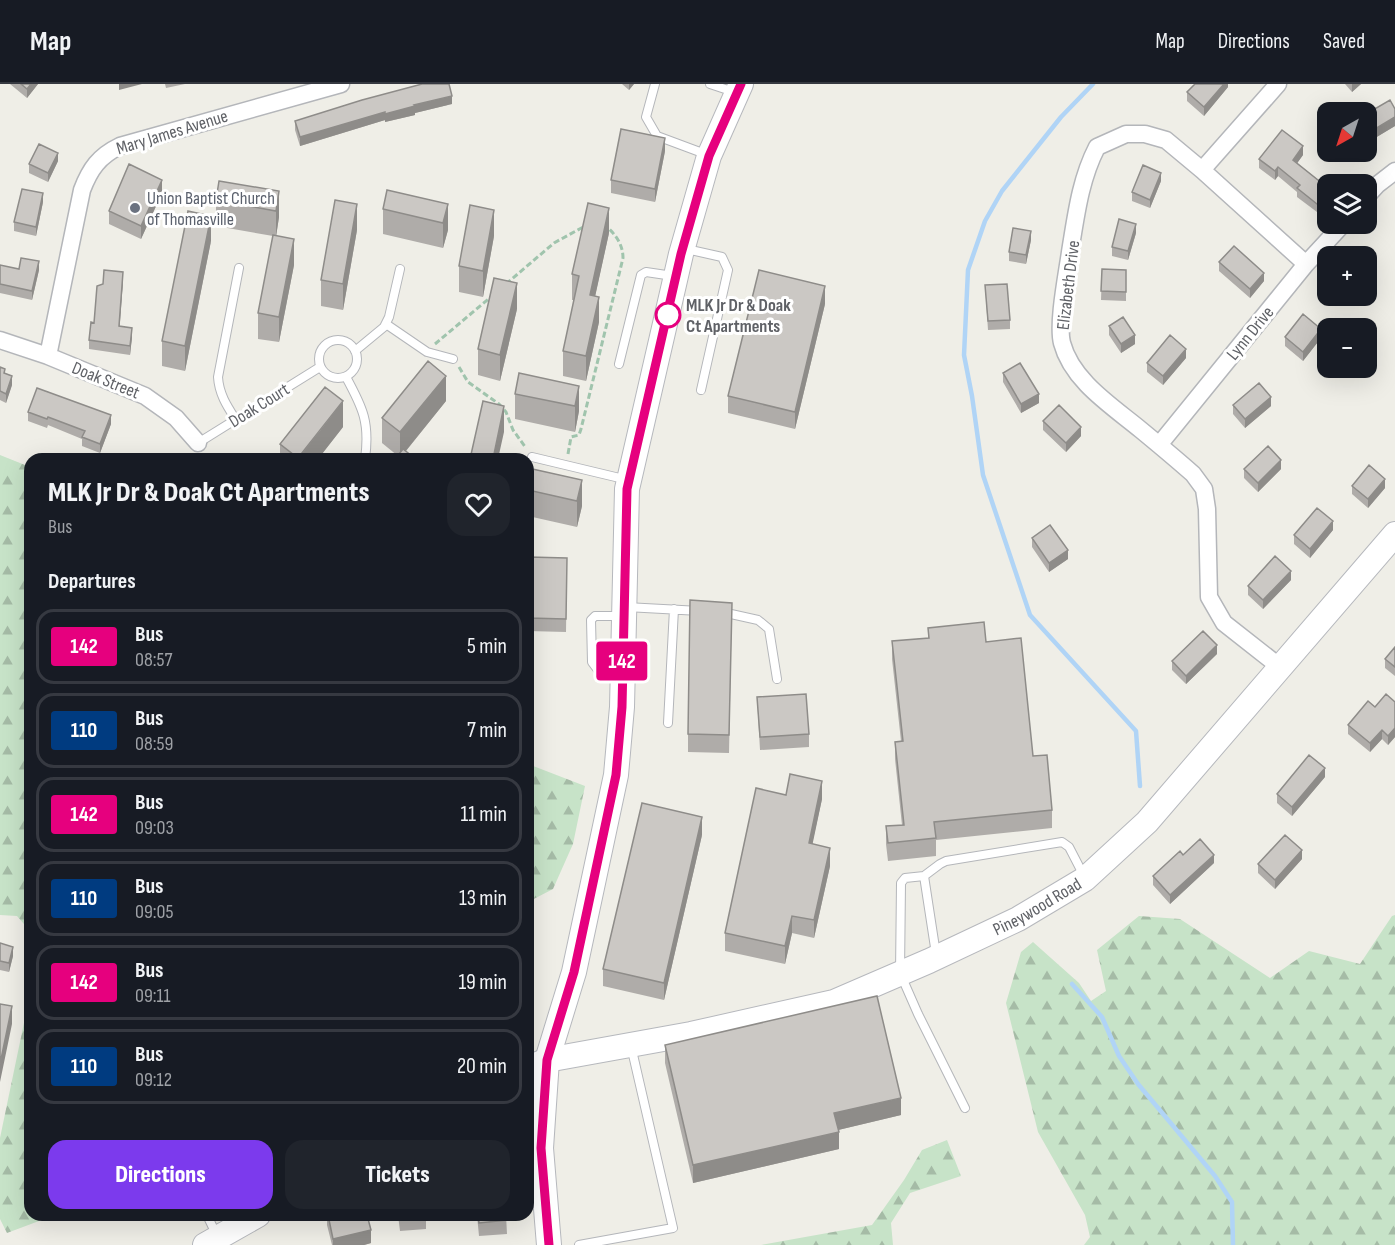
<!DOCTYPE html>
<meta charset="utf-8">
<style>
:root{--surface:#171b24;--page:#20242c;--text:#f1f3f6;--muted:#9ea1a6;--line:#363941;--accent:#7c3aed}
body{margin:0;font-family:"Sofia Sans Condensed",sans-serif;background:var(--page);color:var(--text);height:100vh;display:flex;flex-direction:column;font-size:22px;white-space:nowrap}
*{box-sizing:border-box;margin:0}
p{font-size:20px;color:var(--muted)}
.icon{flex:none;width:33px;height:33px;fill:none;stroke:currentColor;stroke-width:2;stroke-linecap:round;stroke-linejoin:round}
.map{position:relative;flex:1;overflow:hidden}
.side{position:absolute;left:24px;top:369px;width:510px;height:768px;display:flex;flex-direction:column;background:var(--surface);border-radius:18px;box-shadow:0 6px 24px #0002}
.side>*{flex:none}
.badge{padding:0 12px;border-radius:4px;font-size:21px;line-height:39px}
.needle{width:39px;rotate:219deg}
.buttons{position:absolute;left:1317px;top:18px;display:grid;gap:12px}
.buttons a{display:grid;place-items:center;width:60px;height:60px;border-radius:12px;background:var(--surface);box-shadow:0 6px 24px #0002;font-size:30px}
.map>.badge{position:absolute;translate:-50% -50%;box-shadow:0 0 0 3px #fff}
h2{padding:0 24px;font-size:22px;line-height:54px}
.round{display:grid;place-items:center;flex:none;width:63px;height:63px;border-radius:18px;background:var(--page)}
.headline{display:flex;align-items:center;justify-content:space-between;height:102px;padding:0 24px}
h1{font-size:28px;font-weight:800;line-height:45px}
.cta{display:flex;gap:12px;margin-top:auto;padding:12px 24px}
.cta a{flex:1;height:69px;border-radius:18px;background:var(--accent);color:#fff;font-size:24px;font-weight:800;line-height:69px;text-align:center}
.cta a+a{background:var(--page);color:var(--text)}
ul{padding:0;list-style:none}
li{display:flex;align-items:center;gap:18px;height:75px;margin:0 12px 9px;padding:0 12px;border:3px solid var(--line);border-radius:18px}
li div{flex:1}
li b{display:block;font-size:22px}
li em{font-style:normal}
li .badge{min-width:66px;font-weight:700;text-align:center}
header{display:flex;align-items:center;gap:36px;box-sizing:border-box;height:84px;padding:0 30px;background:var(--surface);border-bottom:2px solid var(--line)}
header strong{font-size:28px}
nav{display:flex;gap:33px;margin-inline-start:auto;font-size:21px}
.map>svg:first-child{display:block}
.forest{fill:url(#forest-firs)}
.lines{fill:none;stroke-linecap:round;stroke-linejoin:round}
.stream{stroke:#b0d4f6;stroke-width:4.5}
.lane-casing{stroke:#b4b6ba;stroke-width:10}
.street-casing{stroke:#b4b6ba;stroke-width:19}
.secondary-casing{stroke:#b6b8bd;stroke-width:26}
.path{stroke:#a0c4ad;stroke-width:3;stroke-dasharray:6 3;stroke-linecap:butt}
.lane{stroke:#fff;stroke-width:8}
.street{stroke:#fff;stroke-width:16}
.secondary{stroke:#fff;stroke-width:24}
.wall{fill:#afaca9}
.shaded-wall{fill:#8e8c89}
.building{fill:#cbc8c4;stroke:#8e8c89;stroke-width:1.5}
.line-casing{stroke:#fff;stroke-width:14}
.line{stroke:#e6007e;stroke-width:9}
.worship-dot{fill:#6b7280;stroke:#fff;stroke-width:2}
.stop-dot{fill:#fff;stroke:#e6007e;stroke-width:3}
.labels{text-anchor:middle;stroke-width:6;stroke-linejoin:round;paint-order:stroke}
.street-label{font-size:18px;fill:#5f6166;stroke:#fff}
.worship-label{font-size:18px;fill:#5b616d;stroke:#fff;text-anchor:start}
.stop-label{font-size:18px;font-weight:bold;fill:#5f6166;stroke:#fff;text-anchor:start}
</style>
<header>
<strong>Map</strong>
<nav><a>Map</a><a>Directions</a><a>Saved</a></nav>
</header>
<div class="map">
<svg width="1395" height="1161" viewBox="0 0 1395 1161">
<defs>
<pattern id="forest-firs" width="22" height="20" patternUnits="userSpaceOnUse" patternTransform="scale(1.5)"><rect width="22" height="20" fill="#c7e3c8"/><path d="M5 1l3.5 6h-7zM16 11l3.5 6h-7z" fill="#a5bba6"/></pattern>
</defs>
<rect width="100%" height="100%" fill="#efeee7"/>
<path class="forest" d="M0,371L30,383V847L17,832L0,831Z
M528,680L585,702L573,760L553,805L528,818Z
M1395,831V1161H1084L1090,1153L1085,1131L1038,1048L1006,919L1021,868L1033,858L1079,899L1091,917L1106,907L1097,866L1139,832L1180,835L1270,894L1309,867L1360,880L1392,832Z
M30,910V1131H55L7,1149L0,1135V1054Z
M947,1056L961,1092L910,1109L891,1139L893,1161H761L872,1141L904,1096L922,1066Z"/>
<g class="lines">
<path class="stream" d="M1093,0L1061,33L1002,107L985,137L968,186L964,271L972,312L983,391L1030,531L1136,647L1140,702
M1072,900L1102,933L1119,972L1138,1000L1215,1092L1232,1118L1233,1161"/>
<defs>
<path id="lane" d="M655,0L646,33L657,52L708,71
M710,0L734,8
M686,165L722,173L728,186L701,306
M386,240L427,268L453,275
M319 275a19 19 0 1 1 38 0a19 19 0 1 1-38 0Z
M355,267L384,243L389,233L400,185
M619,280L641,191L646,188L673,192
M346,293C363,324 370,339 365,375
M236,336C227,322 219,310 218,293L239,184
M198,359L320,283
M532,373L628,396
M626,523L700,527
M722,528L758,536L769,545L777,595
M620,588L598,586L592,578L591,536L595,532H623
M668,639L674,525
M924,792L940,780L946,777L1062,758L1069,763L1084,792
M936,870L924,792L905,794L901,799L900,889L918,930L965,1024
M207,1131L217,1152
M579,1161L673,1144L631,962"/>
<path id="street" d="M1202,86L1278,0
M1366,113L1377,101L1395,87
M0,256L48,272L145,312L176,334L198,359
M48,272L82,106C90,85 99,72 120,62L341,0
M1159,361L1306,180L1343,140
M1280,583L1224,539L1209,513L1207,425L1204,405L1193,390C1176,375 1158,360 1141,346C1112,322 1072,297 1062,259C1057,239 1067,190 1070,168C1076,132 1080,96 1097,63L1126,50H1145L1166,56L1202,86L1306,180"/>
<g id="secondary">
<path id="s1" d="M528,984L547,976L691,950L834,918L929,877L1018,835L1085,795L1147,738L1395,450"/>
<path d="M205,1161L258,1131"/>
<path d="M549,1161L541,1064L547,976L574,888L616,691L622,623L627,405L681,170L709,72L741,0"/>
</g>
</defs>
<use href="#lane" class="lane-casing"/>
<use href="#street" class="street-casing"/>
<use href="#secondary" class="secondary-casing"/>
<path class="path" d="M506,200L554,159L585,142
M435,260L492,212
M459,283L468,298L499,320L506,328L513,346L526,364
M568,370L571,353L579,351L581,345L623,174C623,161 616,151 607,143"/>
<use href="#lane" class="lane"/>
<use href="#street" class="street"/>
<use href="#secondary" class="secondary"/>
</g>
<path class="wall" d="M10,0H38L27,14Z
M165,0H185L166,4Z
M622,0H634L629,6Z
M1228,0V3L1204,32L1187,17V8Z
M1345,0H1361L1352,8Z
M452,20L415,29V31L385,38V36L300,62L295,46V37Z
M1395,25V42L1375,54L1366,39V30Z
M665,67L655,118L611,109V96Z
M1303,71L1297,79L1328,104V115L1317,128L1297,113V108L1278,92L1275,96L1259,84V75Z
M58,77L48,98L29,89V80Z
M1161,97L1150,124L1132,117V108Z
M279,107V133L276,152L294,181L279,258L258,255V229L273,152L216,142V116Z
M162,109L141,155L109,140V127Z
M43,118L36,152L14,147V138Z
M448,120V146L443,164L383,150V125Z
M357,146L343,226L321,222V196Z
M609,149L595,212L599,238L586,297L563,292V267L574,216H572V190Z
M1136,149L1128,176L1112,172V163Z
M494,152L483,213L459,208V182Z
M1031,156L1026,180L1009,177V168Z
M211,157L185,287L162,282V257Z
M1219,178L1264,197L1250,214L1219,187Z
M0,181L19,185L39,186L32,216L0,209Z
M1102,185L1126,186V217L1101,216Z
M123,197L119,242L132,253L130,271L89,265V256L94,239Z
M985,201L1010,236V245L988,246Z
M1341,212H1357L1350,219Z
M825,220L795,345L728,329V312Z
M517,225L500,297L478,291V265Z
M1109,242L1135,260L1121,269L1109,251Z
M1285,253L1321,254L1303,277L1285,262Z
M1186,274L1163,301L1147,288V279Z
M0,283L12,301L6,319L0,316Z
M1003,289L1039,319L1021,329L1003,298Z
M579,302V327L575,348L515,335V310Z
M446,317L406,367L398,372L382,359V334Z
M1233,321L1271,322L1245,344L1233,330Z
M28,328L111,340L100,369L82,362V355L48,341L47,344L28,337Z
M1043,337L1081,352L1066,368L1043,346Z
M343,343L318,375H280V360Z
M528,384L582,396V422L577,443L528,432Z
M1244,385H1281L1258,408L1244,394Z
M1352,402L1385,404L1368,424L1352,410Z
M1333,446L1310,474L1294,460V451Z
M1032,454L1068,475L1049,488L1032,463Z
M528,473L567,474L566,548L528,547Z
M1291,496L1263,525L1248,511V502Z
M732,519L729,669L688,668V650Z
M928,544L986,558L1033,672L1052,726V744L936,756V772L888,777L886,760V742L902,741L895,675V658L901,657L892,575V557L928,554Z
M1395,563V592L1385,584V575Z
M1217,570L1186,600L1172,586V577Z
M757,613L809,650V663L760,666Z
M1395,618V653L1388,661L1382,655L1370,668L1348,650V641L1375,623Z
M1325,693L1292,732L1277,719V710Z
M786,711L822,715L812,760L830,782L814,854L792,849L785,880L725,867V849Z
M702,751L664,916L603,902V885Z
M1302,775L1275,805L1258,789V780Z
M1214,779L1170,820L1153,801V792Z
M0,859L13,872L9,888L0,886Z
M665,961L901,1031L838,1046L839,1065L693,1099L665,979Z
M327,1131H367L371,1159L364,1161H332L327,1141Z
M398,1131H426V1145L400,1147Z
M477,1131H506L507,1150L479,1152Z"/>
<path class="shaded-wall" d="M31,0H38L27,14V5Z
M119,0H142L119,6Z
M629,0H634L629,6Z
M1224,0H1228V3L1204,32V23Z
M1352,0H1361L1352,8Z
M452,12V20L415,29V31L385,38V30L414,21Z
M385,28V36L300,62V53Z
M1395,33V42L1375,54V45Z
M665,54V67L655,118V105Z
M1303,62V71L1293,85V76Z
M58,69V77L48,98V89Z
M1278,83V92L1275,96V87Z
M1161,89V97L1150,124V116Z
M162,96V109L141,155V142Z
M1328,106V115L1317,128V120Z
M279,107V133L276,153V127Z
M43,109V118L36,152V143Z
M357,120V146L343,226V200Z
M448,120V146L443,164V139Z
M609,124V149L590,236V211Z
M494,126V152L483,213V187Z
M211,132V157L185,287V262Z
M1136,140V149L1128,176V167Z
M1031,147V156L1026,180V171Z
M294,155V181L279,258V233Z
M39,177V186L32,216V207Z
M1370,186V195L1366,200V191Z
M123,188V197L119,251V242Z
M1264,189V197L1250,214V205Z
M517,199V225L500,297V271Z
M825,202V220L795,345V328Z
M1350,212H1357L1350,219Z
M599,213V238L586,297V272Z
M132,244V253L130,271V262Z
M1321,245V254L1303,277V268Z
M1135,251V260L1121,269V260Z
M1186,265V274L1163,301V292Z
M12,292V301L6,319V310Z
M446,292V317L400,374V348Z
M579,302V327L575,348V322Z
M1039,310V319L1021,329V320Z
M1271,313V322L1245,344V335Z
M343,317V343L318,375H298Z
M504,322V348L498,375H493Z
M111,331V340L100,369V360Z
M1081,343V352L1066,368V359Z
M1281,376V385L1258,408V399Z
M1385,395V404L1368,424V415Z
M582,396V422L577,443V417Z
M1333,437V446L1310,474V465Z
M1068,466V475L1049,488V479Z
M1291,487V496L1263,525V516Z
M1217,561V570L1186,600V592Z
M1395,644V653L1388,661V652Z
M1382,646V655L1370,668V659Z
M1325,684V693L1292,732V723Z
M822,697V715L809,777V759Z
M702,733V751L664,916V899Z
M830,764V782L814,854V836Z
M1302,766V775L1275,805V796Z
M1214,771V779L1170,820V811Z
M792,832V849L785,880V862Z
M531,853V862L528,881V872Z
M13,863V872L9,888V879Z
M12,922V940L0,998V980Z
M901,1014V1031L834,1047V1029Z
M839,1048V1065L693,1099V1081Z
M371,1146V1159L364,1161H333V1155Z"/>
<path class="building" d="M21,0H31L27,5Z
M422,0H449L452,12L414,21L415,22L385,30V28L300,53L295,37L362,16Z
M1195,0H1224L1204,23L1187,8Z
M1390,16L1395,25V33L1375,45L1366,30Z
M621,45L665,54L655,105L611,96Z
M1282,46L1303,62L1293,76L1328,104V106L1317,120L1297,104L1300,101L1278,83L1275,87L1259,75Z
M39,60L58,69L48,89L29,80Z
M129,80L162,96L141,142L109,127Z
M1143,81L1161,89L1150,116L1132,108Z
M219,97L279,107L276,127L216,116Z
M22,105L43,109L36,143L14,138Z
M387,106L448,120L443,139L383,125Z
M335,116L357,120L343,200L321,196Z
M588,119L609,124L590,211L599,213L586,272L563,267L579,192L572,190Z
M470,121L494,126L483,187L459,182Z
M188,127L211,132L185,262L162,257Z
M1119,135L1136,140L1128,167L1112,163Z
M1013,144L1031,147L1026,171L1009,168Z
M273,151L294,155L279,233L258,229Z
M1234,162L1264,189L1250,205L1219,178Z
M21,174L39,177L32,207L0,200V181L19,185Z
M1366,183L1370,186L1366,191Z
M1102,185L1126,186V208L1101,207Z
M104,186L123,188L119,242L132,244L130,262L89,256L91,238L94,239L97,202L103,200Z
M759,186L825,202L795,328L728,312Z
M494,194L517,199L500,271L478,265Z
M1007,200L1010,236L988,237L985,201Z
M1303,230L1321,245L1303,268L1285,253Z
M1123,233L1135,251L1121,260L1109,242Z
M1170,251L1186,265L1163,292L1147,279Z
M428,277L446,292L400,348L382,334Z
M1020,279L1039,310L1021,320L1003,289Z
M0,283L5,285L4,289L12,292L6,310L0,307Z
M519,289L579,302L575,322L515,310Z
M1259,299L1271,313L1245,335L1233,321Z
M325,303L343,317L298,374L280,360Z
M37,304L111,331L100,360L82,353L85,347L48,333L47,335L28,328Z
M483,317L504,322L493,375H470Z
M1059,321L1081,343L1066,359L1043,337Z
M1268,362L1281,376L1258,399L1244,385Z
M403,365L416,375H395Z
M1369,381L1385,395L1368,415L1352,402Z
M528,384L582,396L577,417L528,406Z
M1317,424L1333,437L1310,465L1294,451Z
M1050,441L1068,466L1049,479L1032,454Z
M1275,472L1291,487L1263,516L1248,502Z
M528,473L567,474L566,535L528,534Z
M690,516L732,519L729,651L688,650Z
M984,538L986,558L1021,554L1033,672L1047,671L1052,726L934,738L936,754L888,759L886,742L904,741L895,658L903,657L892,557L929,554L928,544Z
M1203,547L1217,561L1186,592L1172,577Z
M1395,563V583L1385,575Z
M806,610L809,650L760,653L757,613Z
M1386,610L1395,618V644L1388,652L1382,646L1370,659L1348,641L1368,617L1375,623Z
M1309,671L1325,684L1292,723L1277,710Z
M790,690L822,697L809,759L830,764L814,836L792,832L785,862L725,849L756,704L786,711Z
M642,719L702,733L664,899L603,885Z
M1285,751L1302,766L1275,796L1258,780Z
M1200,755L1214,771L1170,811L1153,792L1180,767L1183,771Z
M528,853H531L528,872Z
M0,859L13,863L9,879L0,877Z
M877,912L901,1014L834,1029L839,1048L693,1081L665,961Z
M0,920L12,922L0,980Z
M328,1131H367L371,1146L333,1155Z
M400,1131H426L400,1134Z
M478,1131H506L507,1136L479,1139Z"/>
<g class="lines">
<defs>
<path id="line" d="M549,1161L541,1064L547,976L574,888L616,691L622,623L627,405L681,170L709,72L741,0"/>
</defs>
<use href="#line" class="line-casing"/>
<use href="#line" class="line"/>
</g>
<circle class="worship-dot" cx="135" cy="124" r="6"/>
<circle class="stop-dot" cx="668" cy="231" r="12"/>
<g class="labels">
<g class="street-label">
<text transform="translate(172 48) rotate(-17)" y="6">Mary James Avenue</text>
<text transform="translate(1068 201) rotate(-83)" y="6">Elizabeth Drive</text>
<text transform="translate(1250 249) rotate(-51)" y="6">Lynn Drive</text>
<text transform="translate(106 296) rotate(22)" y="6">Doak Street</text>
<text transform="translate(259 321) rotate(-32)" y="6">Doak Court</text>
<text dy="6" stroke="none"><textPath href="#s1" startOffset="538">Pineywood Road</textPath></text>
</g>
<g class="worship-label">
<text x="147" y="120">Union Baptist Church<tspan x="147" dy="21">of Thomasville</tspan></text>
</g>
<g class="stop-label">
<text x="686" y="227">MLK Jr Dr &amp; Doak<tspan x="686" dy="21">Ct Apartments</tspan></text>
</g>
</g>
</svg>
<div class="buttons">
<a><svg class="needle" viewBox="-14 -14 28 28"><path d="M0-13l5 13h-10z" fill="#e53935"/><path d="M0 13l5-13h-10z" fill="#9ea1a6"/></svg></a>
<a><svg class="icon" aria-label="layers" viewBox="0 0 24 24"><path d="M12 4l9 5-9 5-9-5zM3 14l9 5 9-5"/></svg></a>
<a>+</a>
<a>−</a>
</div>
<b class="badge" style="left:622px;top:577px;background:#e6007e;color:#fff">142</b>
<section class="side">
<div class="headline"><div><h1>MLK Jr Dr &amp; Doak Ct Apartments</h1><p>Bus</p></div><a class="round"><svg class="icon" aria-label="heart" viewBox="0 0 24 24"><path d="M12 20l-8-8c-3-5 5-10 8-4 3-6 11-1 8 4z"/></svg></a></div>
<h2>Departures</h2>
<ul>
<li><span class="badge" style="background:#e6007e;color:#fff">142</span><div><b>Bus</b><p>08:57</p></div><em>5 min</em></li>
<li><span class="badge" style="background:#003b80;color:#fff">110</span><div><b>Bus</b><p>08:59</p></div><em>7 min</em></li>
<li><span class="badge" style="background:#e6007e;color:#fff">142</span><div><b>Bus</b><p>09:03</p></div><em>11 min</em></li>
<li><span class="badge" style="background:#003b80;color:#fff">110</span><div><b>Bus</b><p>09:05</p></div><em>13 min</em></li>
<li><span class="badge" style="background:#e6007e;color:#fff">142</span><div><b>Bus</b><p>09:11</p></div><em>19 min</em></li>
<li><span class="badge" style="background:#003b80;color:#fff">110</span><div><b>Bus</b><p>09:12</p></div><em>20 min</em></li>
</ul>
<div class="cta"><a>Directions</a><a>Tickets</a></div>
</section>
</div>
